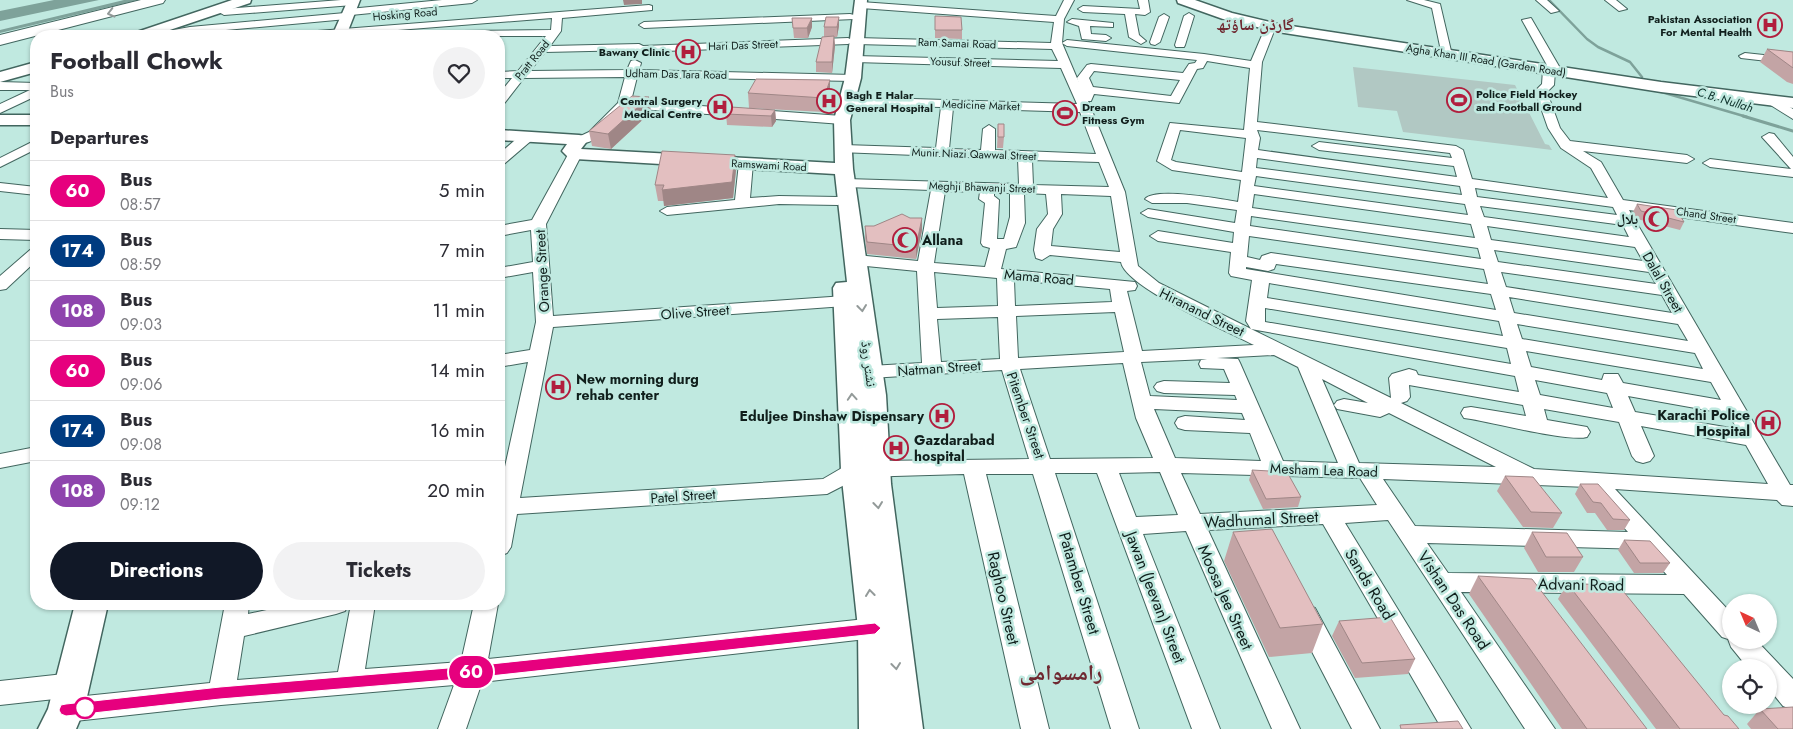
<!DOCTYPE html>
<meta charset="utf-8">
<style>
:root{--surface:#fff;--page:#f2f2f3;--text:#2b2b33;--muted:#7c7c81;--line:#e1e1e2;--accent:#111827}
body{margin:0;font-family:Jost,"Noto Naskh Arabic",sans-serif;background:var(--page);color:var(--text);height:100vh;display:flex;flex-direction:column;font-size:19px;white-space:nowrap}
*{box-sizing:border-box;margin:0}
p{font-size:16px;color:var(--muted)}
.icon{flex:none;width:28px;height:28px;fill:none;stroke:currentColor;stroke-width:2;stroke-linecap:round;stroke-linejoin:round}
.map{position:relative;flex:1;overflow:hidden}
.sheet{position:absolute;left:30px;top:30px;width:475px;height:580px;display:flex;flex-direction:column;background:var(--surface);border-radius:20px;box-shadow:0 1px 4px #0004}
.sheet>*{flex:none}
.badge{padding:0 10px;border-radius:16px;font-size:18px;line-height:32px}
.needle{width:32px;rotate:316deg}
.controls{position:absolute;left:1722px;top:594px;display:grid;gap:10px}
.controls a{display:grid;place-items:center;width:55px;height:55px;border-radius:50%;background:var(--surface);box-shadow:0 1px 4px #0004;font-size:25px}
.map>.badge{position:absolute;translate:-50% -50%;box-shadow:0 0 0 2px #fff}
h2{padding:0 20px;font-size:19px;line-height:45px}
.round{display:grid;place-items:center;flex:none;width:52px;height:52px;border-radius:26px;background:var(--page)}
.summary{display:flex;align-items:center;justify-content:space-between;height:85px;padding:0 20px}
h1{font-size:24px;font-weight:700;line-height:38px}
.cta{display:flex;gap:10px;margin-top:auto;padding:10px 20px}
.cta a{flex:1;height:58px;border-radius:30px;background:var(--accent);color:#fff;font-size:20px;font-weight:700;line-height:58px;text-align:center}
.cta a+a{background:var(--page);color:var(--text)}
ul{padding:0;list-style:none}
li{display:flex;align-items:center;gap:15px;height:60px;padding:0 20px;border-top:1px solid var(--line)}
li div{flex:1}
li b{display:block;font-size:19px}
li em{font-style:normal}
li .badge{min-width:55px;font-weight:700;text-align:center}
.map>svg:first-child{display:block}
.green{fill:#b1c8c3}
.water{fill:#7ea29a}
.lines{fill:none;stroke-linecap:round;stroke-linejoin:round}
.stream-far1{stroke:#7ea29a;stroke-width:2.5}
.stream{stroke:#7ea29a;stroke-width:3}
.minor-casing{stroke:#42665f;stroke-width:2}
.major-casing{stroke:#42665f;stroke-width:3}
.highway-casing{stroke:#42665f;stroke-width:2}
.minor{fill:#fff;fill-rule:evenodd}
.major{fill:#fff;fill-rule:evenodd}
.highway{fill:#fff;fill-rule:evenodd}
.wall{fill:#c3a4a5}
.shaded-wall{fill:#9f8686}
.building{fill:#e3bfc0;stroke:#9f8686}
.oneway{stroke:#939a99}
.line{fill:#e6007e;stroke:#fff}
.stop-dot{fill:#fff;stroke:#e6007e;stroke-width:2.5}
.labels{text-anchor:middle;stroke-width:5;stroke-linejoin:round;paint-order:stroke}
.far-street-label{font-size:11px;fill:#101f1c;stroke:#c0e9e0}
.far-poi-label{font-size:11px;font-weight:bold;fill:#101f1c;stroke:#c0e9e0;text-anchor:end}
.far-water-label{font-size:12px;font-style:italic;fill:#0d312b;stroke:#c0e9e0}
.poi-label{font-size:14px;font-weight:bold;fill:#101f1c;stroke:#c0e9e0;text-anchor:end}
.street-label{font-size:14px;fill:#101f1c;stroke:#c0e9e0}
.far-district-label{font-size:16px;font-weight:bold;fill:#6f2931;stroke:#c0e9e0}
.near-street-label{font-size:16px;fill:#101f1c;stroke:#c0e9e0}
.near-district-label{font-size:22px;font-weight:bold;fill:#6f2931;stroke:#c0e9e0}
</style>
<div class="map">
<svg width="1793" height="729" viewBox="0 0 1793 729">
<rect width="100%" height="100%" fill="#c0e9e0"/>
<path class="green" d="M1353,67L1515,85L1545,144L1549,145L1552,150L1403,132L1397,111L1358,107Z"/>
<path class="water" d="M54,0H99L0,21V11Z
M124,0H138L0,33V30Z"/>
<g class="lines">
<path class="stream-far1" d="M1549,0L1587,39L1598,47L1630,62L1642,77
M1658,91L1747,117"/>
<path class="stream" d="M1743,116L1793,131"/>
<defs>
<path id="minor" d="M341,0H356L358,2L353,5L224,15L219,12L224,9Z
M442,0H477L472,3L351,15V18L347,19L193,33L196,36H172L167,33L168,31L190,27L345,13L346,10L349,9Z
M1064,0H1074L1064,19L1062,43L1067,40L1204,54L1251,61L1266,26L1275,24L1276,26L1262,62L1257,122L1456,146L1463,150L1472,179L1608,198L1591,168L1561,148L1548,128L1535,91L1542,84L1543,70L1548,67L1522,20L1531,18L1560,68L1555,71L1554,85L1547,92L1560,128L1570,141L1687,155L1694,159L1687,163L1583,151L1601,162L1623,200L1793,223V233L1629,210L1790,485H1793V506L1782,505L1777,500L1615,489L1731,613V640H1756L1793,679V710L1783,706L1769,689V668H1748L1731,647L1728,639L1722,637L1684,594L1461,592L1555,729H1525L1388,520L1345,523L1471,729H1442L1323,524L1208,530L1300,729H1272L1186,531L1143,534L1220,729H1192L1097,473H1055L1139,729H1111L1033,474H986L1049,729H1021L964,474L860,477L827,494L517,514L511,547L507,553L499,556V494L528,362L499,367V355L530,350L536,322L533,272L499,278V268L533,262L531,230L499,236V226L532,220L570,151H580L582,154L546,224L553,316L845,296L851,297L854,301L851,305L845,306L553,327L520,498L823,479L847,465L875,461L1029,459L1002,370L870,378L863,376L861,372L863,368L870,366L922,363L917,271L856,265L848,260L856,255L918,261L931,190L846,187L839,183L846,179L1019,184L1018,159L839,152L837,149L844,145L936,148L941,107L848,105L842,101L848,97L1077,104L1061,68L855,62L849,59L855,56L1058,61L1052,49L857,44L852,42L848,44L638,52L634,50L545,52L530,71L627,70L631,61L635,60L641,63L639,70L853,75L859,78L853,81L637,77L631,101L842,116L848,120L842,124L627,108C614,122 596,148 574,143L572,140L589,132L618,103L625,77L524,78L503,105L499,106V94L512,78H499V72L518,71L546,36H459L458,34L463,31L551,30L552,18L321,36H278L279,34L649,5L652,6V10L562,18L561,31L550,46L639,44L643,46L848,38L852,40L857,38L1051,43L1054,22L861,8L856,5L861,2L1056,16ZM1062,43L1067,46L1197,60L1195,63L1189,64L1183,73L1091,64L1087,65L1077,78L1079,83ZM1207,61L1250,68L1244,130L1170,123L1157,161L1172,170L1241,180L1238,202C1222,199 1154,187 1145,199L1152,203H1187L1237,210L1235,223L1148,209L1141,213L1148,217L1234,232L1233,243L1158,231L1150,236L1158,241L1231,252L1229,273L1231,276L1252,280L1246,321L1251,329L1159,283L1138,266L1125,192L1088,101H1091L1094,94L1179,103L1197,69L1203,68ZM1094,71L1180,80L1171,96L1093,87L1089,78ZM953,108L1080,112L1096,154L995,150V129L989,125L983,129L981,150L949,149ZM1180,130L1246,138L1242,172L1176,162L1171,160ZM1257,130L1450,153L1452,158L1319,142L1312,146L1319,150L1454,166L1457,177L1258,150L1260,138ZM1257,158L1460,186L1462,195L1256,168ZM1032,160L1099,162L1109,187L1033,185ZM1256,176L1465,204L1468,215L1254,186ZM1475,188L1613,207L1617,215L1477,197ZM945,191L980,192L979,199L985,203L981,243L983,246L990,248L985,267L934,263ZM994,192L1010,193V217L1004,239H997L999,200L994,196ZM1024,193L1046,194L1048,214L1037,229L1034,250L1036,258L1042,260L1050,255L1121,262C1125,287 1229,332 1254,345L1142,351L1127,291L1135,290L1137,286L1135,282L1001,269L1006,249L1016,247L1025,223ZM1061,194L1111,196L1120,252L1051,246L1053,229L1062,214ZM1254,194L1471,224L1475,238L1252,208ZM1480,206L1623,225L1629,237L1484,217ZM1251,216L1478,248L1481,259L1250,226ZM1487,226L1635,247L1643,261L1491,240ZM1249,236L1484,269L1488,284L1271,253L1262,256L1260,260L1247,257ZM1494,250L1649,272L1656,284L1498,262ZM1276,264L1491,294L1496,310L1246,269V267L1268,271L1274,269ZM934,272L997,278L998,306L937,308ZM1501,272L1662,295L1672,313L1506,287ZM1014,280L1110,289L1112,302L1015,306ZM1269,283L1499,321L1503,336L1267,298ZM1509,297L1678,324L1688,341L1514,313ZM1265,308L1507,348L1511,364L1265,322ZM1115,312L1124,352L1018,358L1016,316ZM998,317L1000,359L941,362L937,319ZM1517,324L1695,353L1703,369L1522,339ZM1251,329L1515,376L1519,392L1418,375L1416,371L1409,369L1392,374L1389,378L1391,398ZM1526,351L1711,382L1721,400L1623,383L1618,374H1604L1602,380L1531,367ZM1274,355L1298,367L1338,463L1283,461L1240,363L1238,359L1217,358ZM1207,359L1201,360L1199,364L1201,368L1224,369L1230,383L1164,381L1157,383L1154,387L1157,391L1164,393L1235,395L1237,400L1150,396L1141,362ZM1123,363L1136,418L1153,458L1050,459L1020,369ZM1322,379L1368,403L1344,399L1337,401L1334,405L1337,409L1380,417L1389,413L1496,467L1359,463ZM1535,380L1607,393L1613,408L1540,395ZM1409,385L1523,405L1526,416L1471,407L1464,408L1461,413L1464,418L1471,419C1494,423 1569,442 1587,437L1590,432L1587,427L1547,420L1544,409L1619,422L1632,456L1636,461L1643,463L1650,461L1654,456L1641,426L1746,445L1768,484L1534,469L1401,403L1407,401L1410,397ZM1628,396L1729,414L1737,429L1635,412ZM1154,409L1242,413L1245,420L1185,416L1178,418L1175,423L1178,428L1185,430L1250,433L1261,461L1175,458ZM1160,472L1178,515L1136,517L1119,473ZM1181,473L1360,478L1377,505L1200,514ZM1383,479L1588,487L1628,532L1415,526ZM1427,543L1644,549L1667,575L1448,573Z
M1138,0H1148L1150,12L1145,15L1135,14L1139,35L1146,41L1141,44L1129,37L1125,14L1083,12L1078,9L1083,6L1140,9Z
M1407,0H1424L1440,4L1451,51L1450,53L1446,54L1441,51L1432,8Z
M1536,0H1547L1559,11L1551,13Z
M1605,0H1616L1627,9L1619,11Z
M1189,13L1194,16L1185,45L1184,47H1176L1175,45L1184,16Z
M850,14L854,15V19L644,28L639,25L644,22Z
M1164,14L1169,17L1160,42L1155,45L1151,44L1150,42L1159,17Z
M1072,19L1113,23V27L1090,26L1091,34L1106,35L1111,38L1106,41L1082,39L1079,26L1067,22Z
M1745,53L1793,58V64L1741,58L1739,56Z
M0,82L36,83V96L0,113V104L30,90H0Z
M1773,97L1793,109V119L1769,104L1767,101L1769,98Z
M527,133L534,137L532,140L504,164L499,165V154L522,134Z
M1769,133L1774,134L1793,157V177L1710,167L1703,163L1710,159L1791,169L1762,137Z
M36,140V149L0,167V158Z
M746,159L753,163L750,198L779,196L838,197L845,201L838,205L779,204L667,215L660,211L667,207L735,200L739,163Z
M0,183L36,187V195L0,191Z
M0,229L36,230V240L0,239Z
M36,248V261L6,289L0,290V276L30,250Z
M36,447V461L0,468V454Z
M225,604H249L248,614L294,604H348L345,611L336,614L244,636L237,680L338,672L351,604H375L365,669L461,662L474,604H498L488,659L875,618L884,621L888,628L884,635L875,638L482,682L466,729H438L454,685L221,705L66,722L56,719L52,710L56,701L66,698L210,683Z
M1306,605L1315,608L1380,729H1352L1293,615L1297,608Z
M73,673L82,677L86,685L82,693L73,697L0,705V681Z"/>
<path id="major" d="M232,0H251L250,3L152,36H132L134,33Z
M348,0H360L346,36H332Z
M855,0H867L861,78L850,120L853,169L886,395L891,484L923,729H859L858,628L841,470L833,288L836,283L847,282L835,174L575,159L569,158L562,151L567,144L499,140V130L579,135L585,136L588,140L581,149L835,163L834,120L845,78Z
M1177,0H1195L1232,13L1278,24L1661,82L1793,98V108L1661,92L1278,32L1223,19L1178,3Z
M36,62V72L0,82V72Z
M0,115H36V125H0Z
M75,604H108L84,710L76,729H38L48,709Z"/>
<path id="highway" d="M141,0H165L163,3L0,45V35Z"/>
</defs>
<use href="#minor" class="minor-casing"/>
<use href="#major" class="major-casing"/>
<use href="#highway" class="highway-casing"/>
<use href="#minor" class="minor"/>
<use href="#major" class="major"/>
<use href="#highway" class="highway"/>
</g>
<path class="wall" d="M935,16L962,30V39L935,38Z
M792,18H812V27L808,38H794Z
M839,26L837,37H834L835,46L832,73L816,72V62L824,37V27Z
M1767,49L1793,52V84L1787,82L1760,62Z
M748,93L830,95L824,112L749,108Z
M775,110L776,121L772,127L727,125L726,114Z
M651,112L611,149L592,146L589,131Z
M998,124L1004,137L1003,148H997Z
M735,155L736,170L733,198L664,206V201H658L655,185Z
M1637,204L1684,222L1680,230L1637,219L1633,212Z
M910,218H922V230L916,259L867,254L865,238V226H874Z
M1252,470L1301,497L1298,507L1263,509L1249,480Z
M1505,476L1562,513L1553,528L1523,527L1497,491Z
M1580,484L1630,520L1624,530H1607L1595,513H1587L1575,494Z
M1233,532L1323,624L1312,653L1269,657L1224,561Z
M1532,532L1583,557L1574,572H1538L1524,548Z
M1624,540L1670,563L1663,573H1634L1618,550Z
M1478,576L1647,729H1562L1469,594Z
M1567,583L1724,715L1739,729H1656L1558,599Z
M1339,621L1415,659L1408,674L1355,678L1332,636Z
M1760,709L1793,729H1751L1747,724Z"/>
<path class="shaded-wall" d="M623,0H642V4L624,5Z
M839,17V26L837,37V27Z
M812,18V27L808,38L807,28Z
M834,36L835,46L832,73V62Z
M830,80V95L824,112V98Z
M649,97L651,112L611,149L608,134Z
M775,110L776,121L772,127L771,116Z
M735,155L736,170L733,198L664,206L662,190Z
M922,218V230L916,259V247Z"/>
<path class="building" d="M935,16L961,17L962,30H935Z
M826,17H839L837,27H824Z
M792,18H812L807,28H793Z
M834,36L832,62H816L822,37Z
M1767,49L1793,52V68Z
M756,79L830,80L824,98L748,93Z
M632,96L649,97L608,134L589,131Z
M731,107L775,110L771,116L726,114Z
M998,124H1004V137H998Z
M662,151L735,155L732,182L662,190L664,185H655Z
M1637,204L1677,210L1684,222L1641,211Z
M902,214L910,218H922L916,247L867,242L865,226H874Z
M1252,470L1287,472L1301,497L1266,499Z
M1505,476L1533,477L1562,513L1531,512Z
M1580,484H1598L1630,520L1613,519L1601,503L1593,502Z
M1272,529L1323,624L1280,628L1233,532Z
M1532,532L1567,533L1583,557H1546Z
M1624,540L1650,541L1670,563H1640Z
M1478,576L1532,579L1647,729H1587Z
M1567,583L1619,586L1724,715L1728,716L1739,729H1680Z
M1390,617L1415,659L1362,663L1339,621Z
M1793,707V729H1778L1760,709Z
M1458,721L1463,729H1401L1400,725Z"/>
<defs><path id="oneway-chevron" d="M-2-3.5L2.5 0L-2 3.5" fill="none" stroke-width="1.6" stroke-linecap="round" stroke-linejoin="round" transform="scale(1.25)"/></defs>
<g class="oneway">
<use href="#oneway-chevron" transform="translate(111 13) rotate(166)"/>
<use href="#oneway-chevron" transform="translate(862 308) rotate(83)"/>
<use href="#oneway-chevron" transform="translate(852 397) rotate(-94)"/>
<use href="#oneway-chevron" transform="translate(878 505) rotate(83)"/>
<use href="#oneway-chevron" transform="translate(870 593) rotate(-97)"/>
<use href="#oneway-chevron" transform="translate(896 666) rotate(83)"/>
</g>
<path class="line" d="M875,623L881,628L875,634L472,678L220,699L66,716L61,714L59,710L61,705L66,704L220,687L472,666Z"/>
<defs>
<symbol id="hospital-ring" viewBox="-11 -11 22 22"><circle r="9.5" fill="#c0e9e0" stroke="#b11e3d" stroke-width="1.5"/><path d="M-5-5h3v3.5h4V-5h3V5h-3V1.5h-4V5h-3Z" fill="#b11e3d"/></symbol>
<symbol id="stadium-ring" viewBox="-11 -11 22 22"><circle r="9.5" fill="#c0e9e0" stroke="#b11e3d" stroke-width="1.5"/><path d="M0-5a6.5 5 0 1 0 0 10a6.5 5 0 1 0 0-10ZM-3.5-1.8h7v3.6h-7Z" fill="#b11e3d"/></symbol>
<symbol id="mosque-ring" viewBox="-11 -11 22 22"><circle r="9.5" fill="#c0e9e0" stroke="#b11e3d" stroke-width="1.5"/><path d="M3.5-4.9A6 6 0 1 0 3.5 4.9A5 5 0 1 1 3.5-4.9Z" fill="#b11e3d"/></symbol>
</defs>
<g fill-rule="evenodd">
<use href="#hospital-ring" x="1756" y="11" width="28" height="28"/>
<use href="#hospital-ring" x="674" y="38" width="28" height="28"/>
<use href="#stadium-ring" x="1445" y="86" width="28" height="28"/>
<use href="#hospital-ring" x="815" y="87" width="28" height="28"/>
<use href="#hospital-ring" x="706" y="93" width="28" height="28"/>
<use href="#stadium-ring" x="1051" y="99" width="28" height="28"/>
<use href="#mosque-ring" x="1642" y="205" width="28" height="28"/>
<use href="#mosque-ring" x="891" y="226" width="28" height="28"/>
<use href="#hospital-ring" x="544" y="373" width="28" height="28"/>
<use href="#hospital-ring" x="928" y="402" width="28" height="28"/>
<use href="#hospital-ring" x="1754" y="409" width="28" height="28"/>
<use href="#hospital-ring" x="882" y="434" width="28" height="28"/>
</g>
<circle class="stop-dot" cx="85" cy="708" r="10"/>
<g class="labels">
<g class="far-street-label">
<text transform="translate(405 14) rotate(-5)" y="4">Hosking Road</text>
<text transform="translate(957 43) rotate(2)" y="4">Ram Samai Road</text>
<text transform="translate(743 45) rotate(-2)" y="4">Hari Das Street</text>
<text transform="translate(532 60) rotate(-51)" y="4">Pratt Road</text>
<text transform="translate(1486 60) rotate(9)" y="4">Agha Khan III Road (Garden Road)</text>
<text transform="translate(960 62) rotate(2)" y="4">Yousuf Street</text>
<text transform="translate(676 74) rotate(1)" y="4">Udham Das Tara Road</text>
<text transform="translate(981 105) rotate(2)" y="4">Medicine Market</text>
<text transform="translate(974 154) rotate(2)" y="4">Munir Niazi Qawwal Street</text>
<text transform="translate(769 165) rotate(3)" y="4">Ramswami Road</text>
<text transform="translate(982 187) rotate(2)" y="4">Meghji Bhawanji Street</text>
<text transform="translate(1706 215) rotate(8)" y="4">Chand Street</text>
</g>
<g class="far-poi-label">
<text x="1752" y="23">Pakistan Association<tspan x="1752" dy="13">For Mental Health</tspan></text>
<text x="670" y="56">Bawany Clinic</text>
<text x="1476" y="98" text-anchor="start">Police Field Hockey<tspan x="1476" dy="13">and Football Ground</tspan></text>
<text x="846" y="99" text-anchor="start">Bagh E Halar<tspan x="846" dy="13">General Hospital</tspan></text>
<text x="702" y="105">Central Surgery<tspan x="702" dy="13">Medical Centre</tspan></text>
<text x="1082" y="111" text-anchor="start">Dream<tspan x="1082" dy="13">Fitness Gym</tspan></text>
</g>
<g class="far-water-label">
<text transform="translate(1725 100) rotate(17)" y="4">C.B. Nullah</text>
</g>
<g class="poi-label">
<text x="1638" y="224">بلال</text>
<text x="922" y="245" text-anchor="start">Allana</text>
<text x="576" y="384" text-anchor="start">New morning durg<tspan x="576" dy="16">rehab center</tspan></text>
<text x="1750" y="420">Karachi Police<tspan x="1750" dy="16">Hospital</tspan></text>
<text x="924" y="421">Eduljee Dinshaw Dispensary</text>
<text x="914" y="445" text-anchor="start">Gazdarabad<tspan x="914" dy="16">hospital</tspan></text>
</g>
<g class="street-label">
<text transform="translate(542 271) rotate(-93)" y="5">Orange Street</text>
<text transform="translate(1039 277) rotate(5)" y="5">Mama Road</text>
<text transform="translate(1663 282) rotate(60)" y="5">Dalal Street</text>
<text transform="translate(695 312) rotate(-4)" y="5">Olive Street</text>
<text transform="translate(1202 312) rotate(26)" y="5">Hiranand Street</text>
<text transform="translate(869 364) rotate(83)" y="5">نشتر روڈ</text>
<text transform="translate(939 368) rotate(-4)" y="5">Natman Street</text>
<text transform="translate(1026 415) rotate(71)" y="5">Pitember Street</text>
<text transform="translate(1324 470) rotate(2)" y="5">Mesham Lea Road</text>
<text transform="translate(683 496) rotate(-4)" y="5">Patel Street</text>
</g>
<g class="far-district-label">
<text x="1255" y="30">گارڈن ساؤتھ</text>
</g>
<g class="near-street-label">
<text transform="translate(1261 519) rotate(-3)" y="6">Wadhumal Street</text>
<text transform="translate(1080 583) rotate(73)" y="6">Patamber Street</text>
<text transform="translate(1370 584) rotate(59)" y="6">Sands Road</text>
<text transform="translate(1581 584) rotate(1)" y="6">Advani Road</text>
<text transform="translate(1156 597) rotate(69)" y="6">Jawan (Jeevan) Street</text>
<text transform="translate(1226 597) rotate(66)" y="6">Moosa Jee Street</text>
<text transform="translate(1004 598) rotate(77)" y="6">Raghoo Street</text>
<text transform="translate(1454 600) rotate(56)" y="6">Vishan Das Road</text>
</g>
<g class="near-district-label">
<text x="1061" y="680">رامسوامی</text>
</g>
</g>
</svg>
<div class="controls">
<a><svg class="needle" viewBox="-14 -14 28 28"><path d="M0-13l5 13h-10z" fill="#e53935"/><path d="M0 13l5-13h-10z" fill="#7c7c81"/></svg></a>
<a><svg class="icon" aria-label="locate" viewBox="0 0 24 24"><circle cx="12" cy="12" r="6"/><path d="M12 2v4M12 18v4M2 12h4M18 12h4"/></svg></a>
</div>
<b class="badge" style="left:471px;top:672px;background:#e6007e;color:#fff">60</b>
<section class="sheet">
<div class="summary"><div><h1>Football Chowk</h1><p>Bus</p></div><a class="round"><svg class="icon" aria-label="heart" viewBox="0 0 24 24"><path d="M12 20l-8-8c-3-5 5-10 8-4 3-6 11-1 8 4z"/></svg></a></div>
<h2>Departures</h2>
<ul>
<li><span class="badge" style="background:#e6007e;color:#fff">60</span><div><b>Bus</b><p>08:57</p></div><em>5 min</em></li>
<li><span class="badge" style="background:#003b80;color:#fff">174</span><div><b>Bus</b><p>08:59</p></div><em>7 min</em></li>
<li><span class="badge" style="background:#8e44ad;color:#fff">108</span><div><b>Bus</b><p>09:03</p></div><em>11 min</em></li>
<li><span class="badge" style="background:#e6007e;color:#fff">60</span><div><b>Bus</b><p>09:06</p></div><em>14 min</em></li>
<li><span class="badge" style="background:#003b80;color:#fff">174</span><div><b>Bus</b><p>09:08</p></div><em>16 min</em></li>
<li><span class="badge" style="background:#8e44ad;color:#fff">108</span><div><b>Bus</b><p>09:12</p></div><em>20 min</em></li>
</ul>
<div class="cta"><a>Directions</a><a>Tickets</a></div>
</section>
</div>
